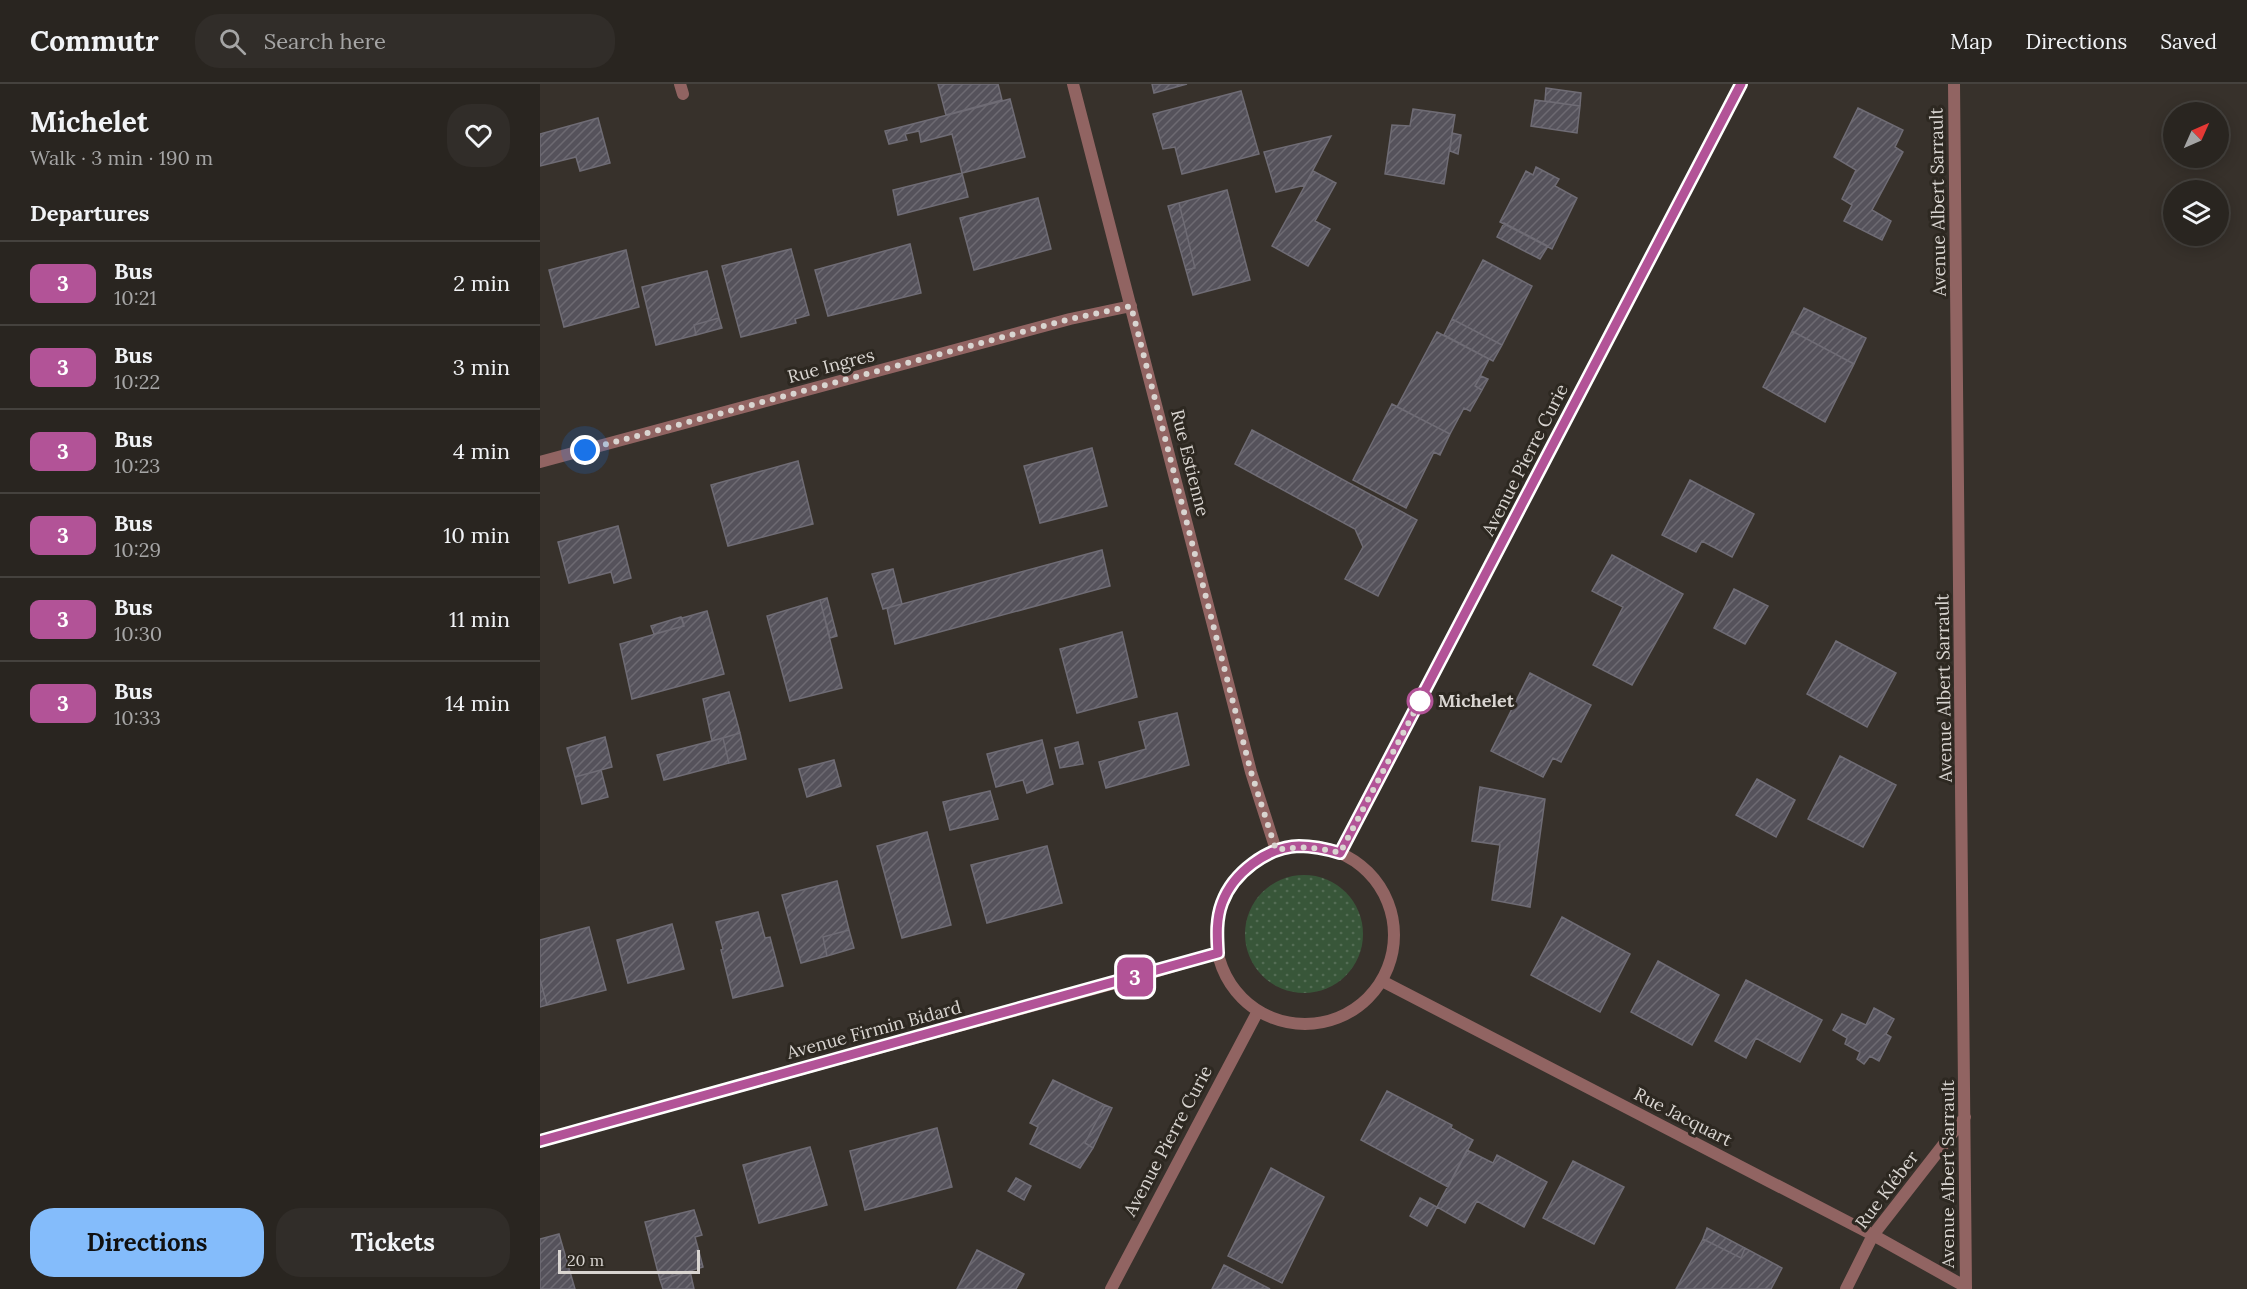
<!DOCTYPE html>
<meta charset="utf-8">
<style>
:root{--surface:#292520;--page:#312d29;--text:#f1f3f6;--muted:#a5a5a5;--line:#45423e;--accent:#84bcfb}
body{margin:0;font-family:Lora,serif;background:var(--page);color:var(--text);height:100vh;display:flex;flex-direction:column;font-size:22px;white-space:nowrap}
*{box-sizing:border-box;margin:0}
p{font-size:20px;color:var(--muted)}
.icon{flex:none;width:33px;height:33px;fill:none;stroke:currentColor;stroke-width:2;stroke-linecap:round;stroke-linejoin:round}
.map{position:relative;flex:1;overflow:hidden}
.details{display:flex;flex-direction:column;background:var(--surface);width:540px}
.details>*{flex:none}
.badge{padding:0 12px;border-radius:9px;font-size:21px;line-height:39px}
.needle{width:39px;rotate:45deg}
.fabs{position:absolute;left:1623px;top:18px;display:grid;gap:12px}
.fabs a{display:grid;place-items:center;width:66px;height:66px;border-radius:50%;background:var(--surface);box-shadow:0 3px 15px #0003,0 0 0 2px var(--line);font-size:30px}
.scale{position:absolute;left:18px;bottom:15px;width:142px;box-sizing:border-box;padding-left:6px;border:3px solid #d9d5d1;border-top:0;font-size:16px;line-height:21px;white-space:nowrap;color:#d9d5d1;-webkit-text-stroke:4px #2d2821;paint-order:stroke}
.you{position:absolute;width:30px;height:30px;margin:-15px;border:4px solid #fff;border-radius:50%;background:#1a73e8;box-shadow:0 0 0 9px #1a73e833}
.map>.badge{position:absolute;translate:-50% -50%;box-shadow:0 0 0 3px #fff}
h2{padding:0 30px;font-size:22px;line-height:54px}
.round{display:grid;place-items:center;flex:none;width:63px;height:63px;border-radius:24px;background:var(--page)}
.overview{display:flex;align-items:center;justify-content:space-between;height:102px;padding:0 30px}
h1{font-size:28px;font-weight:700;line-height:45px}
.cta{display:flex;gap:12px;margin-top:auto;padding:12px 30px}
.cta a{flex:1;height:69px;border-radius:24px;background:var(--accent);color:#111;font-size:24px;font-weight:700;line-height:69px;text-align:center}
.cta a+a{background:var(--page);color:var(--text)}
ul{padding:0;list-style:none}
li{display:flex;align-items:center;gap:18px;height:84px;padding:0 30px;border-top:2px solid var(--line)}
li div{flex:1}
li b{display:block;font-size:22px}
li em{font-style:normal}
li .badge{min-width:66px;font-weight:700;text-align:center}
header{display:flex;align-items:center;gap:36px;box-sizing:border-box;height:84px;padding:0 30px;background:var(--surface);border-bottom:2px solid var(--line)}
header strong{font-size:28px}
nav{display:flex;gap:33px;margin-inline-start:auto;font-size:21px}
.search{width:420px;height:54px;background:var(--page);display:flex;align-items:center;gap:15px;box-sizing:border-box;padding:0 21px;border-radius:24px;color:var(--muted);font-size:22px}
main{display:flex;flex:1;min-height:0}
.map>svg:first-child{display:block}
.grass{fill:url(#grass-dots)}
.building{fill:url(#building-hatch);stroke:#6f6c75;stroke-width:1.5}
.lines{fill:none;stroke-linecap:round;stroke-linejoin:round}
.lane{stroke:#916462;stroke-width:12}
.street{stroke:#916462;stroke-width:12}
.line-casing{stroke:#fff;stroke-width:14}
.line{stroke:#b25397;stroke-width:9}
.walk{stroke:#d9d5d1;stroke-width:6;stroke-dasharray:0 10.8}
.stop-dot{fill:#fff;stroke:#b25397;stroke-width:3}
.labels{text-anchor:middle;stroke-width:6;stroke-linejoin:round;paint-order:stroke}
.street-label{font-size:18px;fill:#d9d5d1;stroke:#2d2821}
.stop-label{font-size:18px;font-weight:bold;fill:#d9d5d1;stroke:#2d2821;text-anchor:start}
</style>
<header>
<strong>Commutr</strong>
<div class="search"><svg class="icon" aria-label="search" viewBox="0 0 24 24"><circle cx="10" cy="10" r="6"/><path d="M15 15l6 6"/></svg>Search here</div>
<nav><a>Map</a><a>Directions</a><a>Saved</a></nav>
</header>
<main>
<section class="details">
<div class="overview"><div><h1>Michelet</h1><p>Walk · 3 min · 190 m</p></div><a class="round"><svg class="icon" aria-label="heart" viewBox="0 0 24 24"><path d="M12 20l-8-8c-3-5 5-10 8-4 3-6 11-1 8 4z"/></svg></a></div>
<h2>Departures</h2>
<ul>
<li><span class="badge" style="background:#b25397;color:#fff">3</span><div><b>Bus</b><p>10:21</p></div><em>2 min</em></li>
<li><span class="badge" style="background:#b25397;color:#fff">3</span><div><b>Bus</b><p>10:22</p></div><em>3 min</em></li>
<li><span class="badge" style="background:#b25397;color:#fff">3</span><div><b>Bus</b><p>10:23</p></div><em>4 min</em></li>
<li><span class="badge" style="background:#b25397;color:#fff">3</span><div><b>Bus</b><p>10:29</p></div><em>10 min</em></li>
<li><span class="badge" style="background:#b25397;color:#fff">3</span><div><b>Bus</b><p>10:30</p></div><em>11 min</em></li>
<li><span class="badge" style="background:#b25397;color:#fff">3</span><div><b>Bus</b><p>10:33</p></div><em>14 min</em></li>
</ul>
<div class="cta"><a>Directions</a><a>Tickets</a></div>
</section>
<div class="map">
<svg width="1707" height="1205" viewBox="0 0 1707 1205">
<defs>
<pattern id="grass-dots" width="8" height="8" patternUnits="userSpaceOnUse" patternTransform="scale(1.5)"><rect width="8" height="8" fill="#385639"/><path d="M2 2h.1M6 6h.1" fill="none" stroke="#546d55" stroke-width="1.8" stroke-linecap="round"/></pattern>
<pattern id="building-hatch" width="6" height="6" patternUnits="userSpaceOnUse" patternTransform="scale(1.5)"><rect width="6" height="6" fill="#55525b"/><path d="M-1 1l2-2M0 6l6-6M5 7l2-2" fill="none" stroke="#6d6a72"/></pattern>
</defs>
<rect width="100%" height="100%" fill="#37312b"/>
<path class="grass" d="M705 850a59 59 0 1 1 118 0a59 59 0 1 1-118 0Z"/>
<path class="building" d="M398,0H458L462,16L406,31Z
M612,0H647L614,9Z
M1006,4L1041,9L1040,22L1005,17Z
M701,7L719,70L642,90L635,63L623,65L613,30Z
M470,15L485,73L422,89L412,50L381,58L379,47L365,50L367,56L349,60L345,47Z
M995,16L1040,22L1037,49L991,42Z
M1318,24L1363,46L1355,63L1363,68L1332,126L1351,137L1342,156L1304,137L1312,121L1302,115L1316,86L1294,73Z
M873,25L915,31L904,100L845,90L852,41L870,42Z
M58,34L70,79L40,87L36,73L0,82V50Z
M912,49L921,51L918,70L910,67Z
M791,52L765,101L736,108L724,68Z
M996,83L1019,95L1015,102L1037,114L1012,165L960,138L986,87L993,91Z
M773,87L796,99L775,137L790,145L768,182L732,162Z
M422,89L428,113L358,131L353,106Z
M687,106L710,196L653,211L646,186L655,184L639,119Z
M498,114L511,165L434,186L420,134Z
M639,119L655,184L646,186L628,122Z
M964,139L1008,162L1000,175L957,153Z
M370,160L381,209L288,232L275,186Z
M251,165L269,231L255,235L256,239L201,253L182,182Z
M86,166L99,223L24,243L9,186Z
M943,176L992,202L962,261L912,235Z
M167,187L179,234L154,241L156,251L116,261L102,203Z
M1264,224L1326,254L1314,280L1252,247Z
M179,234L182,244L156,251L154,241Z
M912,235L962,261L953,277L904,251Z
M1252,247L1314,280L1285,338L1223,303Z
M897,248L949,275L935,302L942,306L930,327L924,324L910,350L857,323Z
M941,292L948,295L942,306L935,302Z
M852,320L910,350L900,371L894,368L866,424L813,396Z
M712,346L877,436L838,512L805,495L823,463L815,445L695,380Z
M552,364L567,422L500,439L484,382Z
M258,377L273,440L188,462L171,401Z
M1150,396L1214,430L1192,473L1162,457L1156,468L1122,451Z
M78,442L91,494L74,499L71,488L29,499L18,458Z
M562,466L570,502L355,560L347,524Z
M1072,471L1143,510L1092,601L1053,581L1083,523L1052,507Z
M353,485L362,520L343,525L332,490Z
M1194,505L1228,522L1205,560L1174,544Z
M287,514L297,552L290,554L280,516Z
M280,516L302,604L250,617L227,532Z
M167,527L184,590L92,615L80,560L144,542L142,534Z
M141,533L144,542L114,550L111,542Z
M582,548L597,613L537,629L520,565Z
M1296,557L1356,589L1327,643L1267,610Z
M990,589L1051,621L1021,678L1013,674L1003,693L951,667Z
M189,608L200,649L172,657L163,615Z
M637,629L649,681L566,704L559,678L606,665L599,638Z
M200,649L206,675L189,679L183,654Z
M65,653L72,683L35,693L27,664Z
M183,654L189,679L124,696L117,671Z
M502,656L513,700L487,709L483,696L456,703L447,670Z
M538,658L543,680L520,684L515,664Z
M1300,672L1356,701L1323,763L1268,735Z
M294,676L301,702L267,713L259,685Z
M61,686L68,713L42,720L35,693Z
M1217,695L1255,716L1236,753L1196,731Z
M940,703L1005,715L990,823L952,816L960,761L932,757Z
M450,707L458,735L410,746L403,718Z
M387,748L411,841L362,854L337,762Z
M507,762L522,819L447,839L431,781Z
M297,797L309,846L283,853L287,872L261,879L242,811Z
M218,828L225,854L230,853L243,902L193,914L181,866L183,865L176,838Z
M1022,833L1090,870L1060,928L991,891Z
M132,840L144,885L88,899L77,856Z
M49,843L66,906L7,921L0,895V856Z
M309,846L314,864L287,872L283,853Z
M1118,877L1179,911L1152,961L1091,928Z
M0,895L7,921L0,923Z
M1206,896L1282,936L1260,978L1216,954L1206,974L1175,957Z
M1334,924L1354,935L1346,950L1351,953L1339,977L1330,972L1324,980L1317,975L1320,968L1305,960L1307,954L1293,946L1302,930L1326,941Z
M513,996L565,1021L545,1059L553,1064L540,1084L490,1060L498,1043L490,1039Z
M847,1007L912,1041L911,1044L933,1056L908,1103L821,1056Z
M565,1021L572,1024L553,1064L545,1059Z
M397,1044L412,1103L325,1126L310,1067Z
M270,1063L287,1121L219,1139L203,1081Z
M927,1066L953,1079L957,1071L1007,1098L984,1143L937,1117L925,1139L897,1123Z
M1033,1077L1084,1103L1054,1160L1003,1134Z
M731,1084L784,1113L742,1199L688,1172Z
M476,1094L491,1102L484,1116L468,1107Z
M880,1114L897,1123L887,1142L870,1132Z
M154,1126L162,1151L155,1153L163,1183L120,1196L105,1138Z
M1167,1144L1205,1164L1201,1174L1163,1155Z
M19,1150L35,1205H0V1155Z
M1163,1155L1201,1174L1205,1164L1242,1184L1231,1205H1136Z
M437,1166L484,1190L476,1205H417Z
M684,1181L730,1205H672Z
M150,1187L154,1205H123L120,1196Z"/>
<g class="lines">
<path class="lane" d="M140,0L143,10"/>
<path class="street" d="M533,0L711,688L736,766
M1414,0L1426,1205
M0,378L530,235L591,222
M676 851a89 89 0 1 1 178 0a89 89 0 1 1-178 0Z
M800,769L1201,0
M842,897L1333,1151L1426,1203
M0,1057L601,892L678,869
M571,1205L718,927
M1306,1205L1333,1151L1425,1033"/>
</g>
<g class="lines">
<defs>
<path id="line" d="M0,1057L678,869C677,852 676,835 682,819C693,789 727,763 759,762C773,762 787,765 800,769L1201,0"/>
</defs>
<use href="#line" class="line-casing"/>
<use href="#line" class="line"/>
<path class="walk" d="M45,366L530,235L591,222L711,688L736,766C759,762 777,763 800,769L880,617"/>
</g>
<circle class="stop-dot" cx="880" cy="617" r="12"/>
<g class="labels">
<g class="street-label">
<text transform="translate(1398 118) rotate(-91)" y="6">Avenue Albert Sarrault</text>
<text transform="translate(291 282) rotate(-15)" y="6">Rue Ingres</text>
<text transform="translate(985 376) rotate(-63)" y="6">Avenue Pierre Curie</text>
<text transform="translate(650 379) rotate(76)" y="6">Rue Estienne</text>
<text transform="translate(1404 604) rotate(-91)" y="6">Avenue Albert Sarrault</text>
<text transform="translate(334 946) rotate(-15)" y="6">Avenue Firmin Bidard</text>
<text transform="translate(1143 1033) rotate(27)" y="6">Rue Jacquart</text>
<text transform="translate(628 1057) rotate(-62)" y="6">Avenue Pierre Curie</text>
<text transform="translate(1408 1090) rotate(-90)" y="6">Avenue Albert Sarrault</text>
<text transform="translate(1347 1106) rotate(-53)" y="6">Rue Kléber</text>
</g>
<g class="stop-label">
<text x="898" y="623">Michelet</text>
</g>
</g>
</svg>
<div class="fabs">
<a><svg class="needle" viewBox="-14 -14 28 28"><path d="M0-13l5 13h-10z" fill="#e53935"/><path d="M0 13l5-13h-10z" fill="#a5a5a5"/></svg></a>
<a><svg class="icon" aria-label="layers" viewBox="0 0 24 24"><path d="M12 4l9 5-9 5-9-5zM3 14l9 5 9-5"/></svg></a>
</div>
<div class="scale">20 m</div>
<div class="you" style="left:45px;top:366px"></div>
<b class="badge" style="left:595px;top:893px;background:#b25397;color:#fff">3</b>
</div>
</main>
